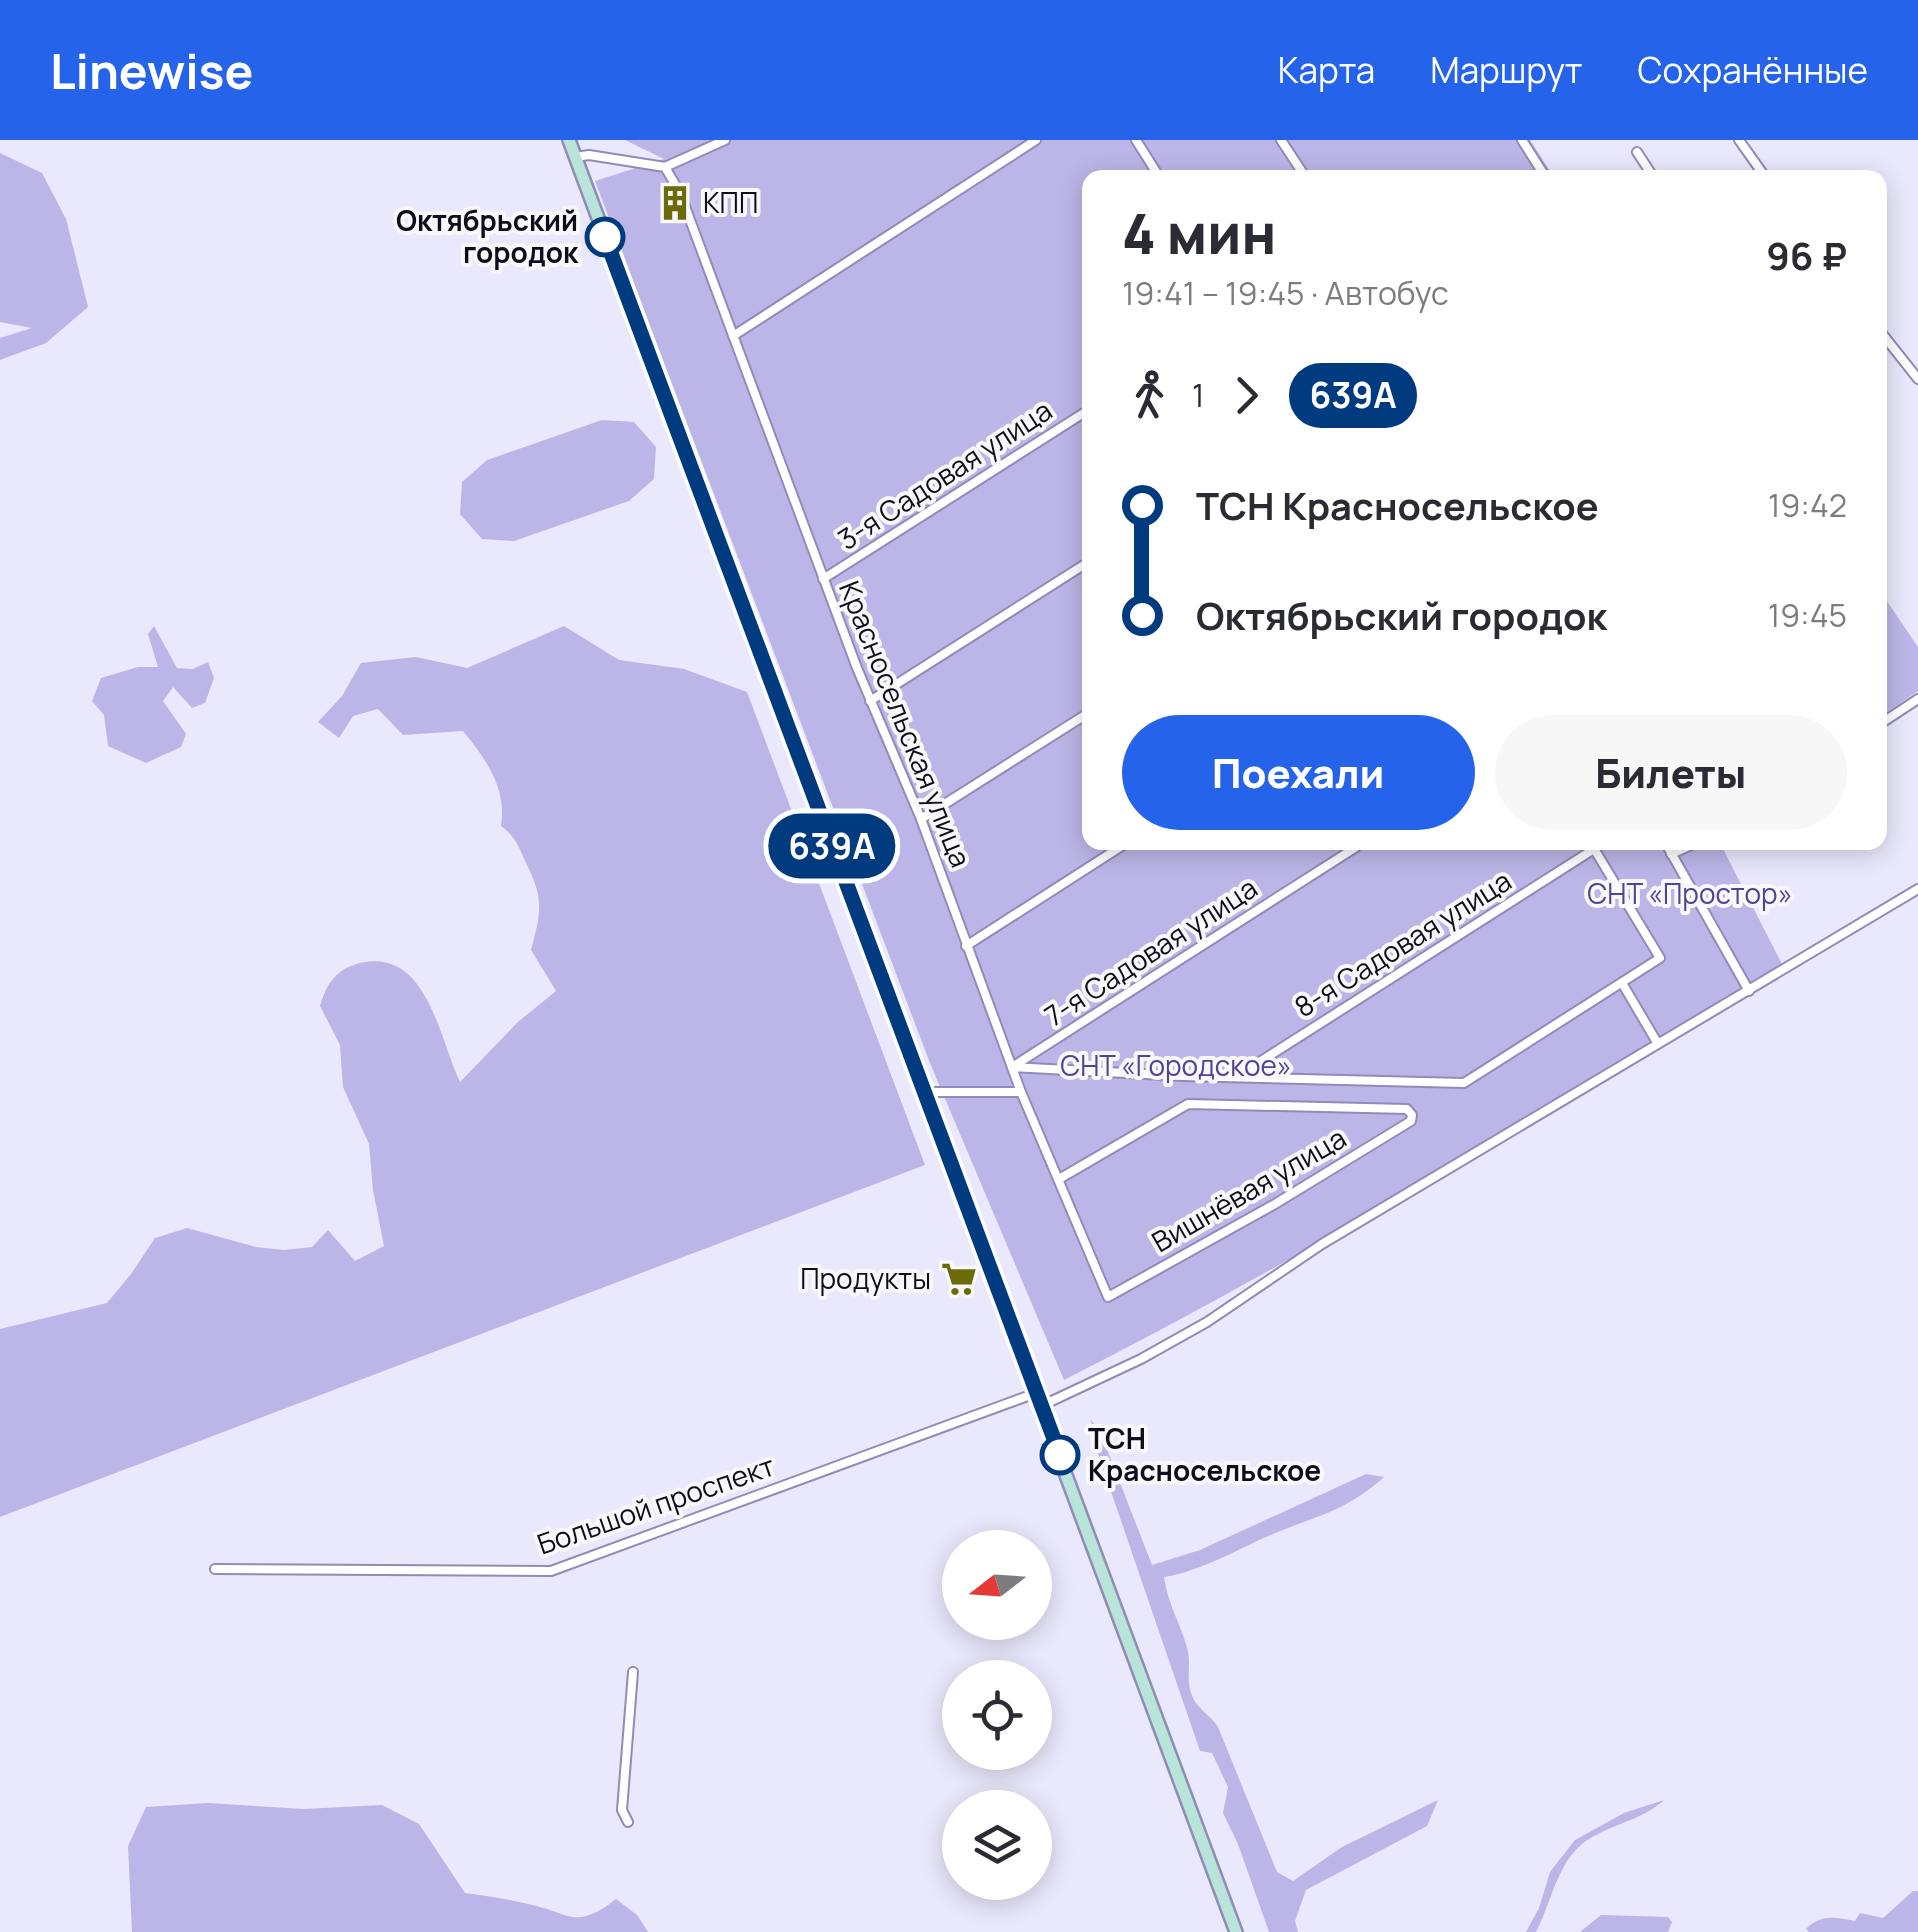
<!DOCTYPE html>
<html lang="ru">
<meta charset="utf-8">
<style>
:root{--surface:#fff;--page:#f7f7f7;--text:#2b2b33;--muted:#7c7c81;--accent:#2563eb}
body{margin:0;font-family:Manrope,sans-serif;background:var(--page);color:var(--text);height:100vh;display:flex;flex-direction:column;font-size:38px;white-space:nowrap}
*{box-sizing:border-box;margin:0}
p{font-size:32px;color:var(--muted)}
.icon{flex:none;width:55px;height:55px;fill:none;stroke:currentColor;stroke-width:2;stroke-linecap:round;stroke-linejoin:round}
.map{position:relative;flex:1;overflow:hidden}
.drawer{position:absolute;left:1082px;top:30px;width:805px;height:680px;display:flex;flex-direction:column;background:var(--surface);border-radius:20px;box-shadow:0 5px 25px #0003}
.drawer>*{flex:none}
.badge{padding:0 20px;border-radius:32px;font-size:35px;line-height:65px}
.needle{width:65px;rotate:253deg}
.tools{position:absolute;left:942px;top:1390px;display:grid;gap:20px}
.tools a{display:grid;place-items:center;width:110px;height:110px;border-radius:50%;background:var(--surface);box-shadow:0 5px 25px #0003;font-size:50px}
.map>.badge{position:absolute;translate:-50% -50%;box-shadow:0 0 0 5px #fff}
.legs{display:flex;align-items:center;gap:15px;height:110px;padding:0 40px;font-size:32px}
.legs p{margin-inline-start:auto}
.headline{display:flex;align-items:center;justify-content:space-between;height:170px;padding:0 40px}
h1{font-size:55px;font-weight:800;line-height:75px}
.primary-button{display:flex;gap:20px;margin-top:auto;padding:20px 40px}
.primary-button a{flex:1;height:115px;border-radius:60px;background:var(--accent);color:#fff;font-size:40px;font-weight:800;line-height:115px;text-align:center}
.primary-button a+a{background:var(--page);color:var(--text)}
ul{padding:0 40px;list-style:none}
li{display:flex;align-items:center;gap:35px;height:110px;font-size:38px}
li i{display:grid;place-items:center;width:15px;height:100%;margin:0 12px;background:currentColor}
li i::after{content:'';width:25px;height:25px;margin:-12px;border:8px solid;border-radius:50%;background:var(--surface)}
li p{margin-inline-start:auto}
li:first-child i{background:linear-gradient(#0000 50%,currentColor 0)}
li:last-child i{background:linear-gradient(currentColor 50%,#0000 0)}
header{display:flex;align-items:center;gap:60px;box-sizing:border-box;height:140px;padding:0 50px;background:var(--accent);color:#fff}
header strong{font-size:48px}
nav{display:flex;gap:55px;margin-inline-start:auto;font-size:35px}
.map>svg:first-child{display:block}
.green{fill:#bbb6e7}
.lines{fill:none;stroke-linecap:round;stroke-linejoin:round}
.minor-casing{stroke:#908bb8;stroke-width:12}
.secondary-casing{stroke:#908bb8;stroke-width:16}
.minor{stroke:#fff;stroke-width:8}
.secondary{stroke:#b9e4d9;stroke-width:11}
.line-1-casing{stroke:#fff;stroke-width:22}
.line-1{stroke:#003b80;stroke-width:15}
.stop-1-dot{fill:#fff;stroke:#003b80;stroke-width:5}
.labels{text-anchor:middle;stroke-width:8;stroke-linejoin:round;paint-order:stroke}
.poi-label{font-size:28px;fill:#0f0d1d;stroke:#f8f8f8;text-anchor:start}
.stop-label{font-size:28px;font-weight:bold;fill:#0f0d1d;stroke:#f8f8f8;text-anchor:end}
.street-label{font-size:28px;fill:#0f0d1d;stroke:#f8f8f8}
.park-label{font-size:28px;fill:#534196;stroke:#f8f8f8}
</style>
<header>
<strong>Linewise</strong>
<nav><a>Карта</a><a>Маршрут</a><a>Сохранённые</a></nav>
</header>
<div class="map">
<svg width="1918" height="1792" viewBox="0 0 1918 1792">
<rect width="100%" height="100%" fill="#eae8fc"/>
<path class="green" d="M625,0H1530L1554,37L1090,38V702L1720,703L1783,826C1546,969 1311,1115 1064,1240L930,923L595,41L664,19Z
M0,13L42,33L66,79L88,167L46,203L0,220V198L32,188L0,182Z
M602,280L634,282L656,307L654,339L629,361L514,401L482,399L460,374L462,342L487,320Z
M1880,451L1918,507V551L1880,577Z
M154,486L177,528L193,529L208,522L214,538L205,563L192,568L173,547L163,561L186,594L181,607L146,623L108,606L104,575L92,561L101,538L138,527H158L148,494Z
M564,486L619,520L684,529L747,552L925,1025L0,1377V1189L107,1163L131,1134L155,1098L187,1088L256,1107L284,1110L312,1107L328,1090L355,1121L384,1106L373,1050L369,1004L343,947L340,905L320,866C327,843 336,829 360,823C427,807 439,898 460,942L518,882L556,851L531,810C541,773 544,759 527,725C519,708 517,698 501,686C507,648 486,619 463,591L403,595L378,569L353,576L339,598L318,582L342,556L361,523L416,517L467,528Z
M1091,1279L1105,1304L1152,1425L1200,1410L1366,1334L1384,1337C1345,1372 1318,1375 1273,1394C1235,1410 1204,1430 1164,1437C1168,1466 1183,1488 1188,1512C1191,1527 1185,1540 1193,1558C1198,1569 1212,1577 1218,1587L1277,1732L1293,1741L1342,1707L1438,1660L1427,1686L1306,1750L1295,1781L1298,1792H1269L1238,1704L1223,1673L1228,1647L1212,1613L1200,1611L1094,1302Z
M1664,1660C1642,1681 1606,1685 1582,1704C1556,1726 1551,1764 1536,1792H1526L1539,1768L1550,1732L1575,1700L1624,1673Z
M208,1663L304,1669L382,1665L419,1684L465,1753C486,1756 508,1759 528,1764C571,1773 575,1791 616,1759L637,1775L648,1792H132L128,1706L146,1667Z
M1913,1751H1918V1792H1809L1806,1789C1820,1774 1836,1777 1855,1781L1860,1773L1883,1778Z
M1601,1775L1668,1777L1672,1782L1668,1792H1580Z"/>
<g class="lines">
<defs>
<path id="minor" d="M1136,0L1160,38
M1281,0L1306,38
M1522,0L1546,38
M1739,0L1766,38
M1637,12L1654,38
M575,17L589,15L665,27L725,0
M665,27L680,53L857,528L921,679L1021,952L1108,1157L1275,1064L1411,981L1412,975L1407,969L1188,964L1059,1039
M1880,191L1918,239
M733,196L1036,0
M823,439L1090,269
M870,561L1090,421
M1880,584L1918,559
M921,679L1090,572
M1665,702L1749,851
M1671,714L1698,702
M966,806L1128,702
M1622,843L1658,904
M1012,927L1183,936L1464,943L1660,818L1590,702
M1012,927L1364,702
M1236,937L1594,709
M923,952H1021
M1041,1266L1141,1219L1207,1182L1322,1104L1918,749
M215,1429L551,1431L1036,1253
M628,1682L622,1670L633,1532"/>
<path id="secondary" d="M569,0L1236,1792"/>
</defs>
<use href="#minor" class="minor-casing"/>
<use href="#secondary" class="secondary-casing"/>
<use href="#minor" class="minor"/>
<use href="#secondary" class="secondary"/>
</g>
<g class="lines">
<defs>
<path id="line-1" d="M605,97L1060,1315"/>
</defs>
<use href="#line-1" class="line-1-casing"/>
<use href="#line-1" class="line-1"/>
</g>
<defs>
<symbol id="building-bare" viewBox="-9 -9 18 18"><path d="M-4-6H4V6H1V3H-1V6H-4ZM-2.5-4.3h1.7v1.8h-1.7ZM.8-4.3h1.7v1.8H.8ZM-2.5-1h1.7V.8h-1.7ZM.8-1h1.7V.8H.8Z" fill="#6b6b09" stroke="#f8f8f8" stroke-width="2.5" paint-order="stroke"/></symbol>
<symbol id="supermarket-bare" viewBox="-9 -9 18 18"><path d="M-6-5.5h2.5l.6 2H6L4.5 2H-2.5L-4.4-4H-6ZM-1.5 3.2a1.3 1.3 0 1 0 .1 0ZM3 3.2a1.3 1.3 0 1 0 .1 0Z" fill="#6b6b09" stroke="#f8f8f8" stroke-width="2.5" paint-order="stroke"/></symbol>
</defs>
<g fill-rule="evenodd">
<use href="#building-bare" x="650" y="38" width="50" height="50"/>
<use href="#supermarket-bare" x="934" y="1114" width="50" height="50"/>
</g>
<g class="stop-1-dot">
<circle cx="605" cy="97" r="18"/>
<circle cx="1060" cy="1315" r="18"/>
</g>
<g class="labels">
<g class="poi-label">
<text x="703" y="73">КПП</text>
<text x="931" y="1149" text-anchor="end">Продукты</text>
</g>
<g class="stop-label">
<text x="578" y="91">Октябрьский<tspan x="578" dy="32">городок</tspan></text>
<text x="1088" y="1309" text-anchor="start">ТСН<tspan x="1088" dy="32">Красносельское</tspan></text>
</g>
<g class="street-label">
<text transform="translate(945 335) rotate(-33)" y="10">3-я Садовая улица</text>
<text transform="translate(905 584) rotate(68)" y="10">Красносельская улица</text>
<text transform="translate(1403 804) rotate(-32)" y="10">8-я Садовая улица</text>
<text transform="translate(1151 812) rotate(-33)" y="10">7-я Садовая улица</text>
<text transform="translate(1249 1050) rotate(-30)" y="10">Вишнёвая улица</text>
<text transform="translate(656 1365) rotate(-19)" y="10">Большой проспект</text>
</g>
<g class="park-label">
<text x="1690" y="764">СНТ «Простор»</text>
<text x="1176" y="936">СНТ «Городское»</text>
</g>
</g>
</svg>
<div class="tools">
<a><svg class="needle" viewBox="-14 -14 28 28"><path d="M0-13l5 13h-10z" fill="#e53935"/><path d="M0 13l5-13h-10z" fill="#7c7c81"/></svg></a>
<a><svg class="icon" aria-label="locate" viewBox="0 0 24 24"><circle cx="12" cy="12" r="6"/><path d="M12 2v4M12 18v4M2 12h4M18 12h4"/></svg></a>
<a><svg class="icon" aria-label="layers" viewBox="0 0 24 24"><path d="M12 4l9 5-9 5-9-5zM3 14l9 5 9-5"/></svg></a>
</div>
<b class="badge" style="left:832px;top:706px;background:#003b80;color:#fff">639А</b>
<section class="drawer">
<div class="headline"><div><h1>4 мин</h1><p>19:41 – 19:45 · Автобус</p></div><b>96 ₽</b></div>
<div class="legs"><svg class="icon" aria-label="walk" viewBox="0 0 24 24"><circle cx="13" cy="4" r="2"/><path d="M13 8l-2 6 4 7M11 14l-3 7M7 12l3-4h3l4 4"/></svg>1<svg class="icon" aria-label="forward" viewBox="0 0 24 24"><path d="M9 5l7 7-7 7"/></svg><b class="badge" style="background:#003b80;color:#fff">639А</b></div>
<ul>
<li><i style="color:#003b80"></i><b>ТСН Красносельское</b><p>19:42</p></li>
<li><i style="color:#003b80"></i><b>Октябрьский городок</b><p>19:45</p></li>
</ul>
<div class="primary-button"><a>Поехали</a><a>Билеты</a></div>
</section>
</div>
